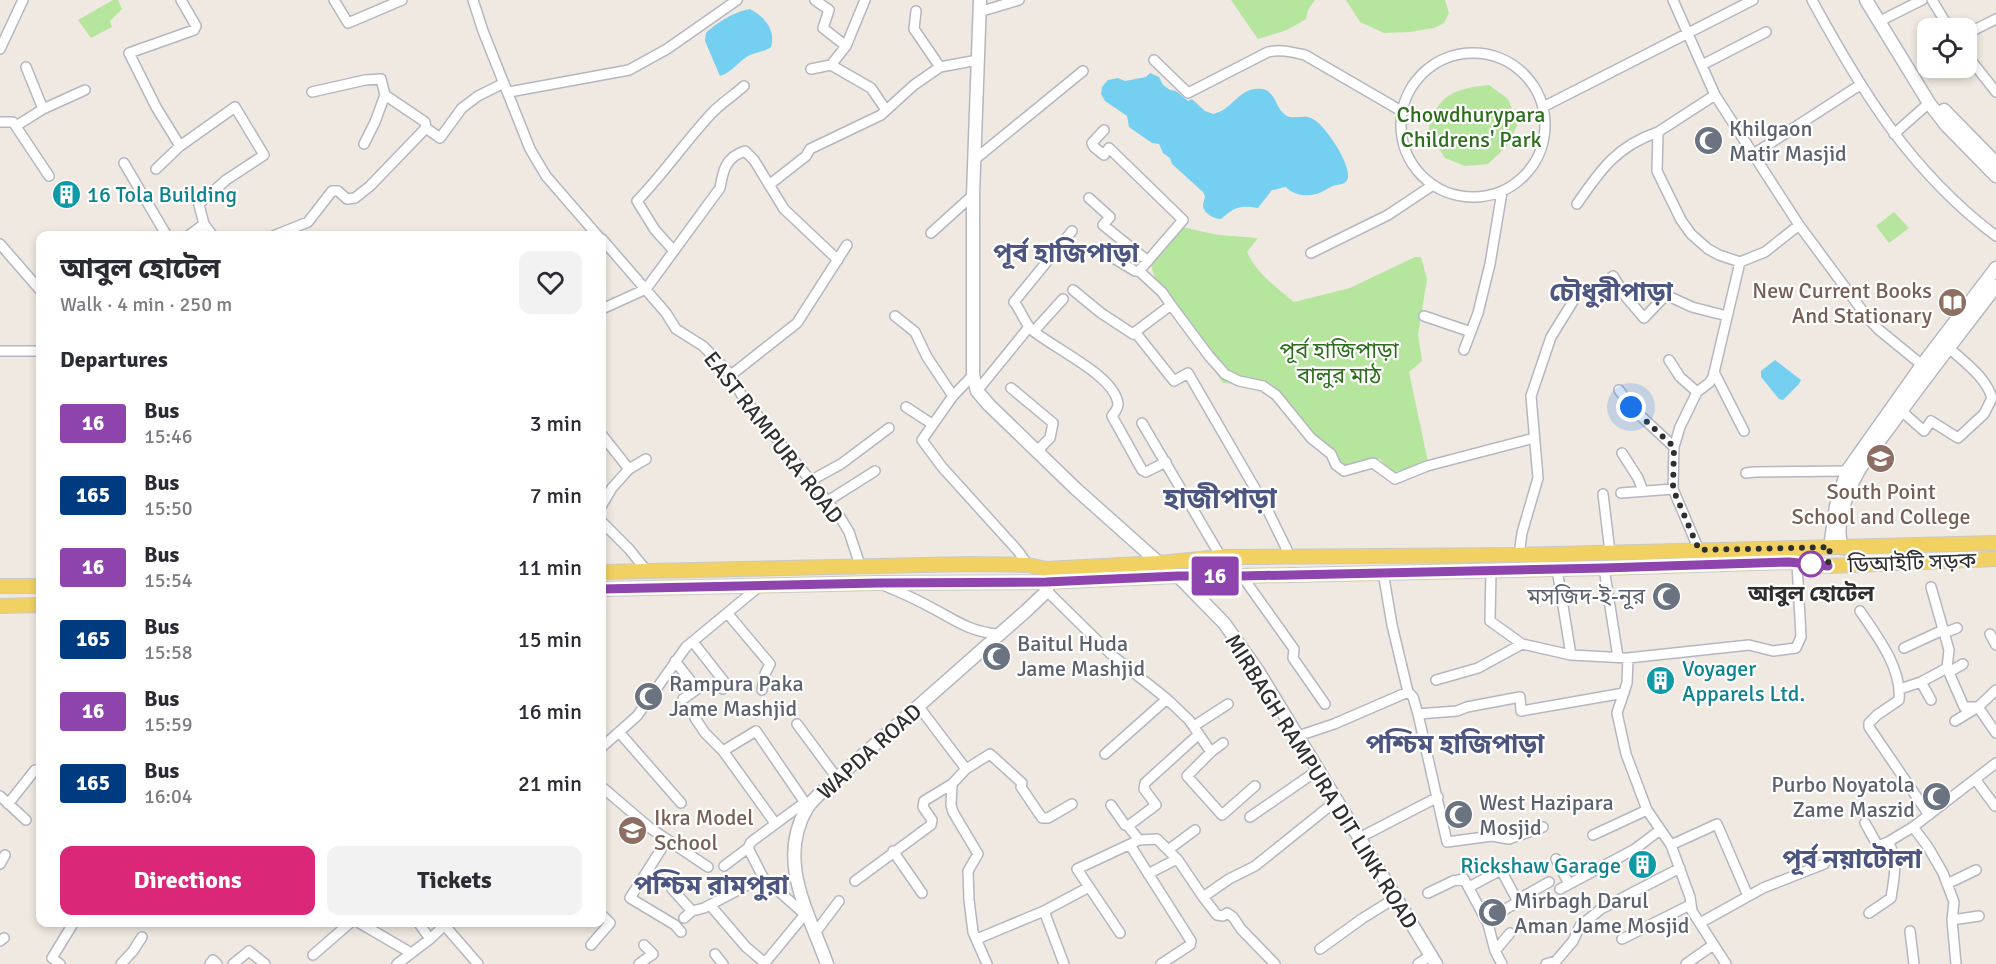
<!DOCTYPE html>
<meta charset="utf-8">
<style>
:root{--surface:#fff;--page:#f2f2f3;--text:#2b2b33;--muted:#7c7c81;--accent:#db2777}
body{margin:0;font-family:Signika,"Noto Sans Bengali",sans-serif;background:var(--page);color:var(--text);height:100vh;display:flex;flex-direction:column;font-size:22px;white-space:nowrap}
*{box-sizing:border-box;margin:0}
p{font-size:20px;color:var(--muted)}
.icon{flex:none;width:33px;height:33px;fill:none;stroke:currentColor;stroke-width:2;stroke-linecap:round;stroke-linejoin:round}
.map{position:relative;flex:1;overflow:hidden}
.side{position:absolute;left:36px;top:231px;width:570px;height:696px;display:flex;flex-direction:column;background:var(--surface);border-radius:12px;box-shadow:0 3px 9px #0003}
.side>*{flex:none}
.badge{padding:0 12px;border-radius:4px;font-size:21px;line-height:39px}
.fabs{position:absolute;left:1917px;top:18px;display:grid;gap:12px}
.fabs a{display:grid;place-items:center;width:60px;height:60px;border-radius:12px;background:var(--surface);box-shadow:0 3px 9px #0003;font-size:30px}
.you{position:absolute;width:30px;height:30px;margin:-15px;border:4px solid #fff;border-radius:50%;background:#1a73e8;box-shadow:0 0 0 9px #1a73e833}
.map>.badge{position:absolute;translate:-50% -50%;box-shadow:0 0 0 3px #fff}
h2{padding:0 24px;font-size:22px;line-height:54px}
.round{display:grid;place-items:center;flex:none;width:63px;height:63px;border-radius:12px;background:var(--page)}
.headline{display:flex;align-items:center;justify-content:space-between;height:102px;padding:0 24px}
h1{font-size:28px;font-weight:700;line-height:45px}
.primary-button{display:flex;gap:12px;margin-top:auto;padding:12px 24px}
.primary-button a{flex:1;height:69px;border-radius:12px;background:var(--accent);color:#fff;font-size:24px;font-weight:700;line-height:69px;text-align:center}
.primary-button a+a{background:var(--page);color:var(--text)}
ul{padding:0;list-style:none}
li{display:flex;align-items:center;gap:18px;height:72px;padding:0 24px}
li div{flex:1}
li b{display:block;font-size:22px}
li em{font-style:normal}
li .badge{min-width:66px;font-weight:700;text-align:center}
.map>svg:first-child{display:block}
.green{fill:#b6e59e}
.water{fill:#75cff0}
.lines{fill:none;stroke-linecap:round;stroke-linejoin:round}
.street-casing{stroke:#b4b7c1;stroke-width:12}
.secondary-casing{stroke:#b4b7c1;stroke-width:15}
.primary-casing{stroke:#c9c9c9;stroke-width:16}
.street{stroke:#fff;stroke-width:9}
.secondary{stroke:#fff;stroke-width:12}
.primary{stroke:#f2d163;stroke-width:14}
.line-casing{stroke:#fff;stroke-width:14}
.line{stroke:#8e44ad;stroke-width:9}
.walk{stroke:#2e2e2e;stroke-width:6;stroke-dasharray:0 10.8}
.stop-dot{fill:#fff;stroke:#8e44ad;stroke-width:3}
.labels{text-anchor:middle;stroke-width:4.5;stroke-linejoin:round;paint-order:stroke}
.park-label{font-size:22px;fill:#2c6e1b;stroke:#fff}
.worship-label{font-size:22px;fill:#5b616d;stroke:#fff;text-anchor:start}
.culture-label{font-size:22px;fill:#0d838f;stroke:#fff;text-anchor:start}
.education-label{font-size:22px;fill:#785e54;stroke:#fff;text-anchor:end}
.street-label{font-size:22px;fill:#2e2e2e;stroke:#fff}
.stop-label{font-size:22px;font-weight:bold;fill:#2e2e2e;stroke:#fff}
.quarter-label{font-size:26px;font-weight:bold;fill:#4d5680;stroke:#fff}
.district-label{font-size:28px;font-weight:bold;fill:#4d5680;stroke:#fff}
</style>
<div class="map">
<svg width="1996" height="964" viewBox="0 0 1996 964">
<rect width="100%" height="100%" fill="#efe9e1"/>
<path class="green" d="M113,0H118L122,9L110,21L112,27L91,38L78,20Z
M1231,0H1315L1308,10L1306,19L1287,30L1258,39Z
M1346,0H1445L1449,13L1444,23L1434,28L1410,32L1384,33L1360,22Z
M1489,85L1508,99L1518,124L1507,146L1488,164L1465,166L1445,158L1428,131C1438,94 1453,89 1489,85Z
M1894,212L1909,228L1889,243L1876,226Z
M1182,227L1218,235L1258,238L1247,252C1257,274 1276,287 1294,302L1350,288L1415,257H1421L1427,279L1418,334L1422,361L1409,372L1428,462L1392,473L1380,459L1338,466L1305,423L1288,414L1256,385L1223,383L1159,290L1149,259Z"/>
<path class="water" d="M750,9C765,17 776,30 771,47C764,52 756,52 748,56C738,62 731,73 720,76L705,41L706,33C716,23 736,11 750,9Z
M1150,73L1159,77L1163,85L1170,90L1176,91L1188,101L1192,99L1205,111L1213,114C1232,110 1237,91 1255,89C1275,86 1274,105 1284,114C1293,121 1302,114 1311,118C1325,124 1347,159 1348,174C1349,185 1340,184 1333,186C1327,188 1322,193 1316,194C1306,197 1293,195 1286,187C1281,187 1278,190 1272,190L1258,208C1239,205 1235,207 1221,219C1214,219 1203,213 1203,205C1203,202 1205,199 1205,196L1203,192L1172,164L1170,158L1163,153L1159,144L1152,143L1129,127L1127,116L1105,101L1101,94L1102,87L1108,80L1118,78L1125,81L1146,77Z
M1775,360L1801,380L1799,384L1783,400L1779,399L1761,377V371Z"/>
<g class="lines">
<defs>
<path id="street" d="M181,0L196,26L194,30L129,53L156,107L180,146L235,107L264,155L226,180L201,202L199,205L204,224L188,236
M334,0L348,23L402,0
M473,0L483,31L530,149L546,176L598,236
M815,0L829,10L823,28L846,46
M1673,0L1715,95L1799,225L1867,317L1878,329L1922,365
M1812,0C1862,92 1911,172 1996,236
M1932,0L1949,28
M916,11L914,29L940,67
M979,12L1019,0
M1878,22L1922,0
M1966,34L1996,19
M0,49L23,0
M1401 125a72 72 0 1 1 144 0a72 72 0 1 1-144 0Z
M1966,54L1996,92
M1154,60L1188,93L1268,52C1281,49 1292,52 1305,55L1403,112
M831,65L846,46L865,0
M1702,65L1766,32
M26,67L43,109
M811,69L831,65L871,88L886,110
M312,92L365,80L381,79L385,95L375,122L364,144
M509,92L629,70L667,49L737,0
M385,95L425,122L426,128L440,138L462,108L478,96L504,83
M1715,95L1658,132L1657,171L1681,220L1691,234L1708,249L1719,255L1740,262L1765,252L1799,225
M1543,107L1753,0
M0,122H13L49,176
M16,126L43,109L85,90
M1104,130L1092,143L1094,147L1104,155L1109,148L1183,220L1139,271L1162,292L1171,305L1135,332
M1894,134L1929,103
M1752,155L1860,85
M974,160L1083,71
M124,163L167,236
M156,169L180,146
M769,185L806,156L810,149L881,115L914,85L940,67L978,60
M1089,198L1110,217L1103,225L1148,261
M1577,204C1601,169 1617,146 1658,132
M204,224L213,236
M1072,231L1014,302C1020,309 1025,323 1031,329C1052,348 1115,375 1118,404C1118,409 1114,413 1112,416L1142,470L1146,472L1166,462
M931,233L973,195
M273,236L308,222L332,191H338L347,199L355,198L370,186L426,128
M602,239L666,313L676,329L703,346L731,375L742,396L840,517L849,532L860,565
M0,244L40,290
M674,251L655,230L637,201C664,173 685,142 711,114C721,103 733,96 744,86
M1102,251L1135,271H1139
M1311,253L1388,215L1433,185
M1073,290L1101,313L1133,334L1135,332L1174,381L1188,373L1267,509L1290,556
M1171,305L1209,356L1225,374L1239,381L1263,386L1276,395L1311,438L1331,454L1336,465L1344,471L1373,463L1395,479L1427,466L1534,438
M602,309L646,289L720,188C723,170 726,157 745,151L754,160L784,209L838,260
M895,316L915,332L927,357L953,396
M1424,316L1471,332
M1034,331L1063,299
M1464,350L1478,313L1490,264L1502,192
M0,351H40
M1669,360L1680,377L1697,392
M1714,372L1744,431
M731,375L797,323L847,245
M973,375L953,396L922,440L942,467L1018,551L1028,565
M1011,388L1053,423L1050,438L1037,451
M1619,390L1631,407L1674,447
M977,391L1029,327
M906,407L932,424
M1900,412L1906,415L1924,431L1931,421L1958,438L1984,414L1992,398C1986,377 1964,362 1948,347
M1142,423L1221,557
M602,435L629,469L646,459
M1622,453L1638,478L1643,491
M1746,473L1755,472L1847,471
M810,481L841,464L889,428
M1621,493L1673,489
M1603,494L1610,552
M826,502L875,471
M602,505L612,488L629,469
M602,522L629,549L646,570
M1699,550L1673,489L1674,447L1680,427L1697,392L1709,383L1713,377L1740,262
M1519,555L1522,533L1538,478L1531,396L1551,337L1580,290L1592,295L1613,276L1626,297L1644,318L1666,295L1692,307L1727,316
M1604,568L1618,657
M1557,569L1571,655
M1491,570L1490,621L1522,644L1571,655L1628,658L1749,645L1773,651L1796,648L1801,637L1797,563
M1383,572L1392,625L1408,692L1413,697L1418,714L1447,842L1492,836L1509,839L1543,827
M1242,576L1294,649L1293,658L1325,704
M883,585C900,592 916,599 932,608C955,620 970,632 998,634
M1931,587L1949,650L1947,668L1964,707H1978L1996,733
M1047,591L1113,656L1167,699L1189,720L1211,752
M1860,611C1877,636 1902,668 1899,700L1877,715L1869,723V727L1929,815
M728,614L770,664L765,674L762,690
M1944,633L1957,628
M1990,634L1996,645
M693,642L726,684L723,689
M1904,648L1943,630
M1628,658L1627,683L1617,713L1626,754L1647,810L1671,845L1690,897L1692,911L1726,964
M675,661L697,689L683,699
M1949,672L1963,664
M1436,680L1478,668L1522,644
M1900,689L1921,682
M1931,700L1921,682L1947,668
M919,707L966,769L952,784L951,805L953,812L978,854L968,871L969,900L973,932L987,964
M1418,714L1457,711L1467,707L1520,697L1521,711L1624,693
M695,718L705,733L723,751L775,823
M1955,721L1978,707L1996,690
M797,724L837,778
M1194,726L1228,704
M619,732L681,803
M1298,736L1334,724L1408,692
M1223,743L1211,752L1187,776L1222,815L1255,786
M602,747L637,716L686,647L761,585
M723,751L756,731L808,807
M1105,754L1167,699
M966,769L990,754L1022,783L1021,787L1042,818H1048L1072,804
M1975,779L1995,806
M602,787L650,828L708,867
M0,796L26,820
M8,804L35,770
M1111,805L1125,825L1128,826
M1250,817L1318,770
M1865,823L1878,846L1888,842C1899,860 1894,877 1891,898L1869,913
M1593,835L1647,810
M1359,838L1438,797
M667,840L630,898L675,925L681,932
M1139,840L1157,839L1178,860
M1888,842L1913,827
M1130,845L1191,941L1190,945L1161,964
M1671,845L1717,824L1748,896
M748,848L763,877L801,911L806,913L764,964
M1168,850L1195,830
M893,851L922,893
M1556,859L1569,884
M0,864L5,855
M724,866L748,848L751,842L801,805L808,807
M1148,874L1173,861L1178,860L1203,897L1229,879L1255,866L1336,801
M855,881L931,825L932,820L923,807L924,801L952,784
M1947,884L1976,870
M1469,887L1501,870L1517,900
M672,889L692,911
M1560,889L1635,849L1660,830
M1428,893L1453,881L1464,879L1488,924L1495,951L1502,964
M1203,897L1217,915L1223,916L1227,913L1233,917L1241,929L1275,964
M710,905L746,947L765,963
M1044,911L1064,964
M1502,911L1518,902L1517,900L1549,882
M684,918L692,911L704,908L763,877
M1952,920L1979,916
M358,922L411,953
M418,922L430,939
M1700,923L1763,888L1824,864
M445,926L478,964
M1910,931L1914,964
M815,933L839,901
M1120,933L1077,869L1139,840L1128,826L1156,805L1144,789L1145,783L1199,734
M977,939L1044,911L1089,887
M1622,939L1690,905
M0,941L4,938
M591,945L610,923L602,915
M1320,949L1363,918L1397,897
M1495,951L1510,933
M715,954L723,964
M313,955L351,922
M60,964L52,958L74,922
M121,964L133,951L142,937
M210,964L213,960L217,964
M233,964L249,951L265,964
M397,964L430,939L448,922
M639,964L653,954L644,945
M1418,964L1431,955
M1546,964L1556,961L1573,941L1580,926L1601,909L1680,868
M1686,964L1713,945
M1956,964L1952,920L1954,902L1943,873L1928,847L1913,827L1996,763"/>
<path id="secondary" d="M980,0L973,195V375L977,391L989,405L1076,489L1159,563
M1866,0L1929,103L1946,125L1996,176
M1944,110L1996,163
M1830,547L1836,506L1847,471L1922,365L1996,268
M1843,548C1833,529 1847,491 1857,474C1867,455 1882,438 1894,421C1927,375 1962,331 1996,286
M1178,576L1224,623L1258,671L1436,964
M827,964C809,913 776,861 807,808C814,797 828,787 837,778L1026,611L1047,591L1046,582"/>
<path id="primary" d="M602,572L970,564L1028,565L1046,569L1159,563L1221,557L1519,555L1996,543
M0,586H40
M602,589L878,583L1046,582L1178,576H1242L1604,568L1789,562L1828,566L1996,559
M0,606L40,605"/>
</defs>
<use href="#street" class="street-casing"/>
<use href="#secondary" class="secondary-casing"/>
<use href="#primary" class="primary-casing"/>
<use href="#street" class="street"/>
<use href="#secondary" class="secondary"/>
<use href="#primary" class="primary"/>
</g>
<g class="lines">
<defs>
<path id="line" d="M602,589L878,583L1046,582L1178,576H1242L1604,568L1789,562L1828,566"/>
</defs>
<use href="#line" class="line-casing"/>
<use href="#line" class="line"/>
<path class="walk" d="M1631,407L1674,447L1673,489L1699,550L1830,547L1828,566L1811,564"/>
</g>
<defs>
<symbol id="mosque-disc" viewBox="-11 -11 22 22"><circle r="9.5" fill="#6b7280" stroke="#fff"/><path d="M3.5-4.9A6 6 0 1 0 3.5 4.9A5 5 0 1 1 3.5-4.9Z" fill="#fff"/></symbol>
<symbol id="building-disc" viewBox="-11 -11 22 22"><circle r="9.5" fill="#0f9aa8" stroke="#fff"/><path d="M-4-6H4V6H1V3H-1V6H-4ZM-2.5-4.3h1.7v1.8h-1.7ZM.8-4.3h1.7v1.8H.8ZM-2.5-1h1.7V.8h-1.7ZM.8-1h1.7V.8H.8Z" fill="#fff"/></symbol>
<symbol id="library-disc" viewBox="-11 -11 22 22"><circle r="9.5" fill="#8d6e63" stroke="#fff"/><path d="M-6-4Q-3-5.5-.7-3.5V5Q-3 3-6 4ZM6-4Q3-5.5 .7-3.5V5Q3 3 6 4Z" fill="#fff"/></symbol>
<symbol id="school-disc" viewBox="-11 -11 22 22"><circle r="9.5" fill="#8d6e63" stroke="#fff"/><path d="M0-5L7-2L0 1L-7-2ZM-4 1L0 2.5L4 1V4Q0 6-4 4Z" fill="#fff"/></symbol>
</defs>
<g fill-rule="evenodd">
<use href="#mosque-disc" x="1692" y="124" width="33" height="33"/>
<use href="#building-disc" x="50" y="178" width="33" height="33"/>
<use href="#library-disc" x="1936" y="286" width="33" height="33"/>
<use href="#school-disc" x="1864" y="442" width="33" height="33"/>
<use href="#mosque-disc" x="1650" y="580" width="33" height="33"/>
<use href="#mosque-disc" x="980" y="640" width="33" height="33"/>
<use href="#building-disc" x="1644" y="664" width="33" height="33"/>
<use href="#mosque-disc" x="632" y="680" width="33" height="33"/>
<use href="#mosque-disc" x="1920" y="780" width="33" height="33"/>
<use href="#mosque-disc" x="1442" y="798" width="33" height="33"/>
<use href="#school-disc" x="616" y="814" width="33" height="33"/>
<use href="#building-disc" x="1626" y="848" width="33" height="33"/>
<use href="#mosque-disc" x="1476" y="896" width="33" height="33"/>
</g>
<circle class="stop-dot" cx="1811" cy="564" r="12"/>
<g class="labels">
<g class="park-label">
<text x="1471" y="122">Chowdhurypara<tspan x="1471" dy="25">Childrens' Park</tspan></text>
<text x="1339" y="358">পূর্ব হাজিপাড়া<tspan x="1339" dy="25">বালুর মাঠ</tspan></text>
</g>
<g class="worship-label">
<text x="1729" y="136">Khilgaon<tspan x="1729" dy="25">Matir Masjid</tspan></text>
<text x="1645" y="604" text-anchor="end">মসজিদ-ই-নূর</text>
<text x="1017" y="651">Baitul Huda<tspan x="1017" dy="25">Jame Mashjid</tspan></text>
<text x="669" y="691">Rampura Paka<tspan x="669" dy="25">Jame Mashjid</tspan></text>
<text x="1915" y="792" text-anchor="end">Purbo Noyatola<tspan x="1915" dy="25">Zame Maszid</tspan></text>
<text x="1479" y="810">West Hazipara<tspan x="1479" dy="25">Mosjid</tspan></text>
<text x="1514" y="908">Mirbagh Darul<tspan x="1514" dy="25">Aman Jame Mosjid</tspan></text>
</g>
<g class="culture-label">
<text x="87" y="202">16 Tola Building</text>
<text x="1682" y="676">Voyager<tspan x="1682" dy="25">Apparels Ltd.</tspan></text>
<text x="1621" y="873" text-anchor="end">Rickshaw Garage</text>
</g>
<g class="education-label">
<text x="1932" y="298">New Current Books<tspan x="1932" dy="25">And Stationary</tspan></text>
<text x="1881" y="499" text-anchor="middle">South Point<tspan x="1881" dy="25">School and College</tspan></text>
<text x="654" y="825" text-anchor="start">Ikra Model<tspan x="654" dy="25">School</tspan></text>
</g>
<g class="street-label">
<text transform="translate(774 437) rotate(52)" y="8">EAST RAMPURA ROAD</text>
<text transform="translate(1912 562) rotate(-2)" y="8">ডিআইটি সড়ক</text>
<text transform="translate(869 751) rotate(-42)" y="8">WAPDA ROAD</text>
<text transform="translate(1322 781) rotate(58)" y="8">MIRBAGH RAMPURA DIT LINK ROAD</text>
</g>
<g class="stop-label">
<text x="1811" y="601">আবুল হোটেল</text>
</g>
<g class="quarter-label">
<text x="1066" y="262">পূর্ব হাজিপাড়া</text>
<text x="1611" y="301">চৌধুরীপাড়া</text>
<text x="1455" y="753">পশ্চিম হাজিপাড়া</text>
<text x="1852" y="868">পূর্ব নয়াটোলা</text>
<text x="711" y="894">পশ্চিম রামপুরা</text>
</g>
<g class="district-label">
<text x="1220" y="508">হাজীপাড়া</text>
</g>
</g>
</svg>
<div class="fabs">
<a><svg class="icon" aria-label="locate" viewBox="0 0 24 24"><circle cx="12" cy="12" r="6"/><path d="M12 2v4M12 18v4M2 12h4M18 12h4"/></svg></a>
</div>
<div class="you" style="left:1631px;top:407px"></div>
<b class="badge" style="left:1215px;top:576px;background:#8e44ad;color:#fff">16</b>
<section class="side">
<div class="headline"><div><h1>আবুল হোটেল</h1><p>Walk · 4 min · 250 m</p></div><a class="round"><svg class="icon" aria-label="heart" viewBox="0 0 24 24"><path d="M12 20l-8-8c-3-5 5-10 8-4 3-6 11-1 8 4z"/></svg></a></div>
<h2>Departures</h2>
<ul>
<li><span class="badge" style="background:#8e44ad;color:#fff">16</span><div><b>Bus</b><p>15:46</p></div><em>3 min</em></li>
<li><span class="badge" style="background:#003b80;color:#fff">165</span><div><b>Bus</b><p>15:50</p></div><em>7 min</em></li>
<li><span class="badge" style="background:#8e44ad;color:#fff">16</span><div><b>Bus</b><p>15:54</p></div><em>11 min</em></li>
<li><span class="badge" style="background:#003b80;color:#fff">165</span><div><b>Bus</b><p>15:58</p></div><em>15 min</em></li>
<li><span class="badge" style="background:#8e44ad;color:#fff">16</span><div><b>Bus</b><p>15:59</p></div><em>16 min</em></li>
<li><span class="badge" style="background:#003b80;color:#fff">165</span><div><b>Bus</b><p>16:04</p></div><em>21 min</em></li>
</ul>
<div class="primary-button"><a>Directions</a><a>Tickets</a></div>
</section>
</div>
